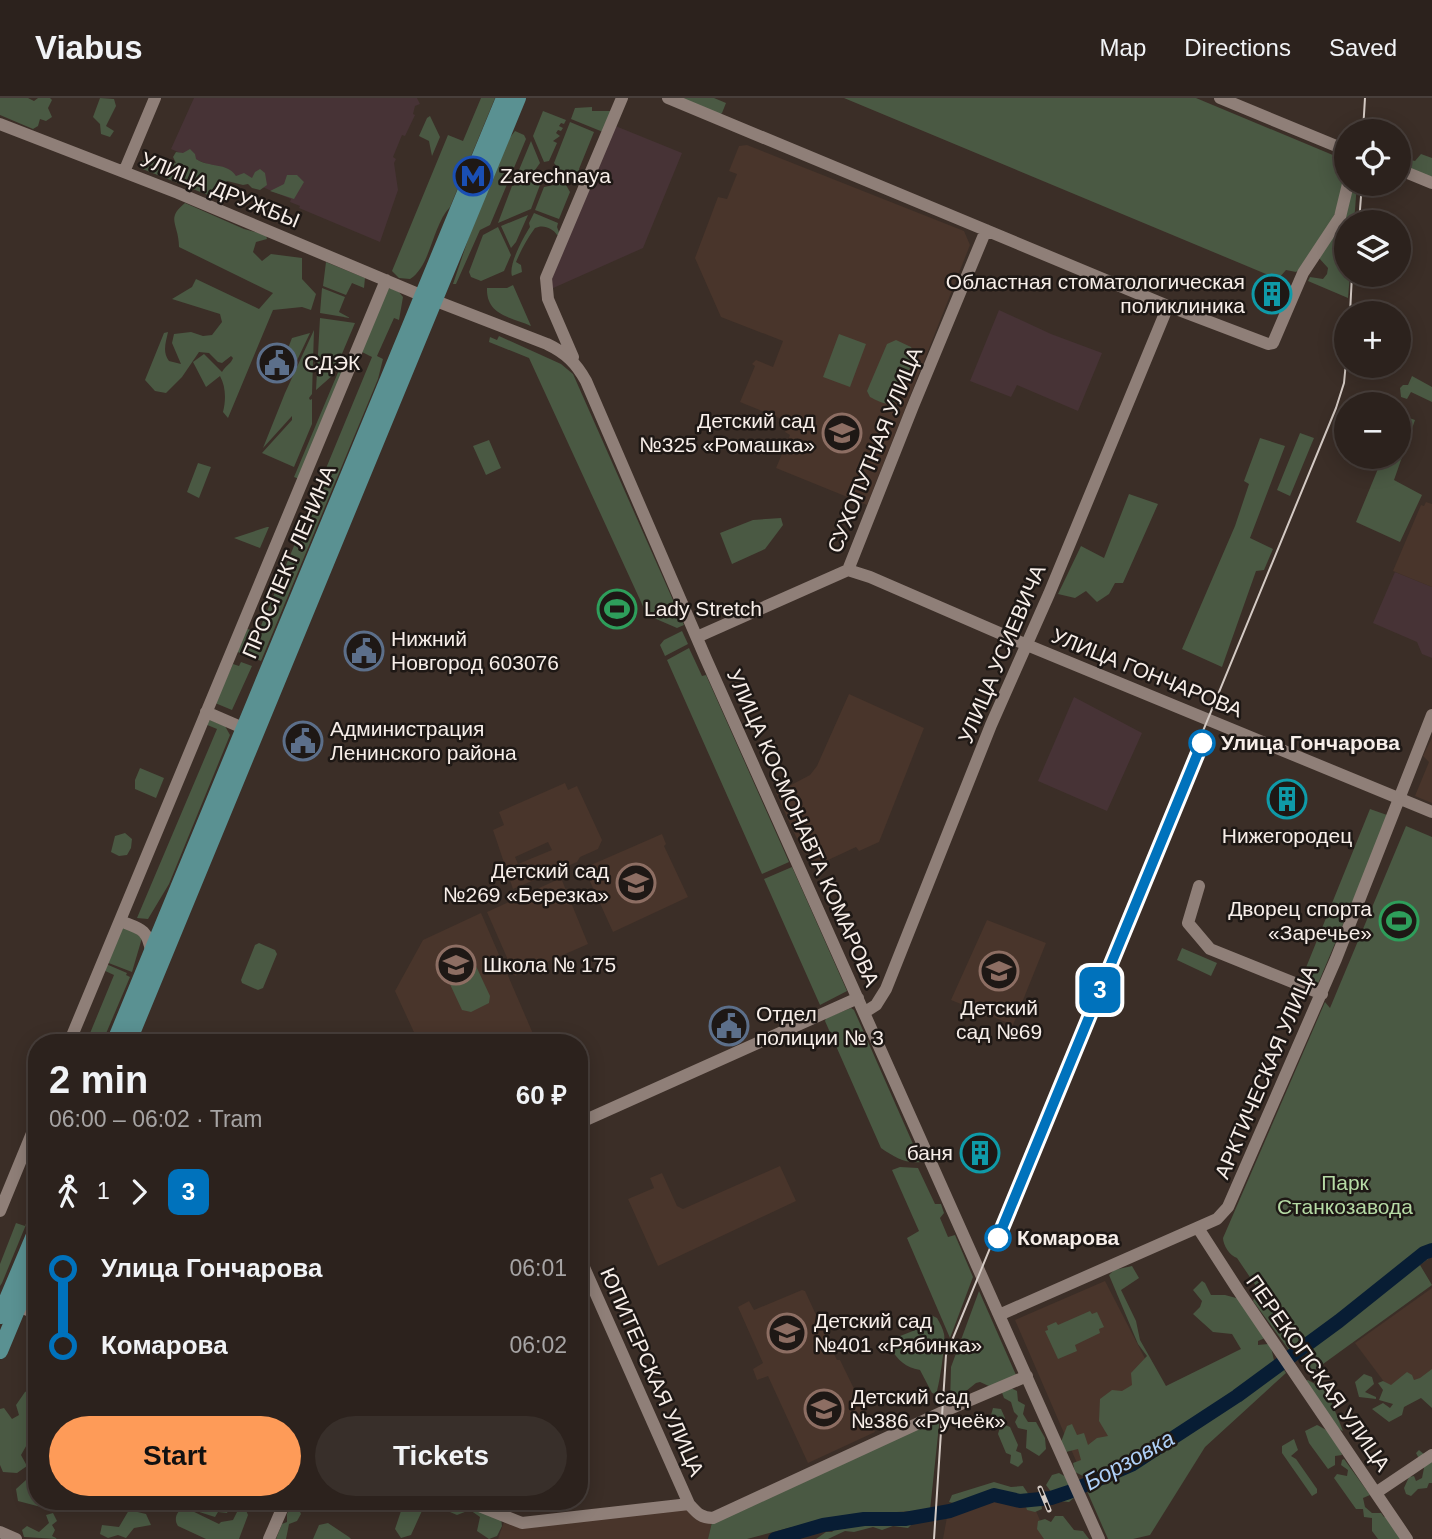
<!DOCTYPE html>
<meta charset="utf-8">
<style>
:root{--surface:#2c221d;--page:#382f2a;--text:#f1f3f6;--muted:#a6a4a4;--line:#483f3b;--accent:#fe9b58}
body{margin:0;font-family:Helvetica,sans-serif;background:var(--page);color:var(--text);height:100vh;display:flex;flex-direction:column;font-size:26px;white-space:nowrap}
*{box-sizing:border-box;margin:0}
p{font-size:23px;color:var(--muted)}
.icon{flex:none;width:38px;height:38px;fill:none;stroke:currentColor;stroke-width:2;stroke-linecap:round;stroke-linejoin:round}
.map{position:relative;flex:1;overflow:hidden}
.details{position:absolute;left:28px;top:936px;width:560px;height:476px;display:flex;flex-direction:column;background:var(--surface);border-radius:28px;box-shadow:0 4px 18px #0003,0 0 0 2px var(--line)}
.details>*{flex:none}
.badge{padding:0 14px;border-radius:10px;font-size:24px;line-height:46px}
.controls{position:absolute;left:1334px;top:21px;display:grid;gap:14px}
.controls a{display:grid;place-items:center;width:77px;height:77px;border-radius:50%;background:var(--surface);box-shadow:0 4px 18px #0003,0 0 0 2px var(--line);font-size:35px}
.map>.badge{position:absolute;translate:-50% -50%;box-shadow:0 0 0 4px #fff}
.legs{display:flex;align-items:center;gap:10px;height:77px;padding:0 21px;font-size:23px}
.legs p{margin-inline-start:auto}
.summary{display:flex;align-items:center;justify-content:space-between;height:119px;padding:0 21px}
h1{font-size:38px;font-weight:800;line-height:52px}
.button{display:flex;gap:14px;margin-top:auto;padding:14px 21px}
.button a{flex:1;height:80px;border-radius:42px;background:var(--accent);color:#111;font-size:28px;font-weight:800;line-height:80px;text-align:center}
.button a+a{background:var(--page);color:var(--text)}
ul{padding:0 21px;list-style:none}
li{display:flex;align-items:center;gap:24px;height:77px;font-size:26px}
li i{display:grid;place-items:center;width:10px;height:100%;margin:0 9px;background:currentColor}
li i::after{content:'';width:18px;height:18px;margin:-9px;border:5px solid;border-radius:50%;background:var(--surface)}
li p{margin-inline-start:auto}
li:first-child i{background:linear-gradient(#0000 50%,currentColor 0)}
li:last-child i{background:linear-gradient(currentColor 50%,#0000 0)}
header{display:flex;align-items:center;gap:42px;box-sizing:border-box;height:98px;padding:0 35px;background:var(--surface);border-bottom:2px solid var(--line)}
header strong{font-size:33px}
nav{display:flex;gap:38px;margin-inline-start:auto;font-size:24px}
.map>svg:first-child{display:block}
.commercial{fill:#473336}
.built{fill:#49352b;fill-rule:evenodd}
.green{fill:#4a5943}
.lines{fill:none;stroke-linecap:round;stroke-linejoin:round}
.river{stroke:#081d34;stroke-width:14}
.minor{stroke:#8f7f78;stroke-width:12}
.major{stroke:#5a9192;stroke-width:16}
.tram{stroke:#d4cac4;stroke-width:2}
.rail-casing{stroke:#d4cac4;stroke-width:5}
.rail{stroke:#1e1815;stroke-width:2.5;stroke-dasharray:8;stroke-linecap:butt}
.line-1-casing{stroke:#fff;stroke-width:16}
.line-1{stroke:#0072bc;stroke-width:10}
.stop-1-dot{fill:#fff;stroke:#0072bc;stroke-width:3.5}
.labels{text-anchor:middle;stroke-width:5;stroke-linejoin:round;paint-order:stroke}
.poi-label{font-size:21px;fill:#f7eee9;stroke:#1e1815;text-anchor:start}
.street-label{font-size:21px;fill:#f7eee9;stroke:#1e1815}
.stop-label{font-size:21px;font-weight:bold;fill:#f7eee9;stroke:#1e1815;text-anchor:start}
.park-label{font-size:21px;fill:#b6dba5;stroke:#1e1815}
.water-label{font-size:23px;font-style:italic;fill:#aecff7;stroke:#1e1815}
</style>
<header>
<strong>Viabus</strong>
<nav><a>Map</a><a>Directions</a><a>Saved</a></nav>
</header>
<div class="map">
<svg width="1432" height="1441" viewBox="0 0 1432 1441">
<rect width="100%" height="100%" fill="#3b2e27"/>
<path class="commercial" d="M194,0H417L420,6L415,8L413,16L415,17L405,38L402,37L393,59L396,61L394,65L398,92L380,144L299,110L300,108L290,104L291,101L171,51Z
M613,27L682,55L643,150L551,191L550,181Z
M999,212L1051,236L1102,255L1078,313L1017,287L1011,299L970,283Z
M1395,474L1432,489V560L1422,556L1417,544L1373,525Z
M1074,599L1142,635L1107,713L1038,683Z"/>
<path class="built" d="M747,47L964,133L970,147L867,407L776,370L790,337L785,334L789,324L740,304L755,268L752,266L756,262L773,269L783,243L721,219L695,160L718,99L727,101L737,76L729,73L739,48Z
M1426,404L1432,406V489L1393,473L1421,407L1424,408Z
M849,596L924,630L879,744L859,753L856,749L813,769L806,753L803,754L776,695L810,677L817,668Z
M1432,640V705L1415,698L1429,664L1423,658Z
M565,685L568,692L577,688L602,742L598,751L580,759L577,764L513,791L493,732L504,727L499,714ZM548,744L552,752L518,766L515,759Z
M662,736L666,746L664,748L688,799L613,834L584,770Z
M561,780L588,846L515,878L487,814Z
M481,815L537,945H419L395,893L423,842Z
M987,822L1046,845L1013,927L951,902Z
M780,1068L796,1103L658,1168L628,1101L654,1090L650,1080L662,1075L677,1108L683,1111Z
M1105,1183L1170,1309L1080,1372L1015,1222Z
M1432,1190V1281L1400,1305L1355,1245Z
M802,1192L805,1193L835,1258L837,1262H840L875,1334L808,1365L768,1278L757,1282L753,1271L763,1265L738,1209L749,1203L754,1212Z
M998,1403L1018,1409L1033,1406L1048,1441H943L947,1419L985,1404Z
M688,1411L712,1424L708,1441H498L504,1424Z"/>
<path class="green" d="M0,0H28L34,3L38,0H50L52,2L48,10L52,19L46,23L40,21L38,28L33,31L0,17Z
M100,0L114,1L116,8L106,28L114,33L110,39L101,36L100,26L93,19Z
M481,0H495L450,109C432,128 431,168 410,181L399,180L392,173L448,37L463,43Z
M678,0H714L726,5L722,15L719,17Z
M844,0H1196L1340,60C1361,88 1318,145 1302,169L1296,174L1286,172L1278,181Z
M592,9V13H612L603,34L571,21L575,10Z
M543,13L566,22L564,26L561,25L559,28L563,30L561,33L558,32L556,35L560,38L553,43L557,45L549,63L544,64L533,38Z
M430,18L440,39L432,58L429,43L419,38L427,20Z
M570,24L594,34L579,71L580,76L568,83L560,79L559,71L554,65Z
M515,33L524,37L526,41L490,127L480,132L456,186H453L477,115L505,46Z
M531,43L540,65L535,72L534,79L514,84Z
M1398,44L1409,49L1411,62L1415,63L1421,56L1432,60V80L1398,66Z
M190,51L195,56L196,61C209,70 227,64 236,78L244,75L252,80L255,74L260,71L265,75L267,87L260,92L252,90L248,86L243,87L227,83L223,87L221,94L213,99L140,70L139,64L145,62L176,65L173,59L176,54L183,55Z
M287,77H297L304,84L294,101L270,93L284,86Z
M536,83L540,87L531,111L498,125L512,88Z
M558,83L566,87L570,94L559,121L535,112L544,89L554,87Z
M1352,86H1357L1354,124H1346V177H1350L1348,200L1308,183L1310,179L1323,181L1327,176L1328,170L1319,160Z
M185,105L244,131L266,137L267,141L256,144L253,154L262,163L271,156L302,160V181L316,196L311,212L302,209L273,212L228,320L223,314C226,302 226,289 220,278L206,289L193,264L204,256L222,274C225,268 231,266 233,260L231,258L222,265L218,264L209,255L199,254L182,279L166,295L155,293L145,282L164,235L168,234C166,244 162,254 169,263L181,266L172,245L174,236L191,234L203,238L212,237L222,224L220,216L172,201L192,189L196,181L259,211L273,195L179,149C179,126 165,121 185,105Z
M534,115L558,125L557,129L560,137H557C553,130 543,126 535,130C527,141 521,152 516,164L521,167L522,174L512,178C508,167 524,138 530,129L529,125Z
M528,117L516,144L511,150L501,128Z
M498,129L511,157L504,173L481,183L471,179L469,174L483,137Z
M326,164L365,180L364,190L352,185L346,197L323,188Z
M513,187L531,228C510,219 486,217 487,190H507Z
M322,190L345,199L339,214L350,220L320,215Z
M390,190L399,194L403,199L399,222L394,220L377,258L383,261L378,281L261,563L235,553L245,530L258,535L372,259L360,253L388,191Z
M320,220L355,225L333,277L316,292Z
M314,232L312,296L309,300L310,302L312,301V326L294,369L262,355L292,322V318L263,350L285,295Z
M310,235L292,273L281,268L292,240Z
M839,236L866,246L850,289L823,279Z
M499,238L561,266L573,276L684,527L677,530L647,517L529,260L489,244L490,239L497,242Z
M896,242L911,249L915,258L897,302C889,310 878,303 870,299L867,293L887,246Z
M345,271L299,381L294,379L339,272Z
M1412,278L1432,289V304L1411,294L1407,301L1401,299L1400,290L1403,287H1408Z
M1398,316L1415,322L1394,382L1422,397L1400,444L1356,424L1382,361L1377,359H1398Z
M1300,335L1314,340L1290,398L1277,392Z
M1260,340L1285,348L1250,440L1273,451L1264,472L1256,473L1222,569L1182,551L1235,428L1249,386L1244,383Z
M489,342L501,370L486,377L473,348Z
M198,365L211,369L199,400L187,394Z
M1129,396L1158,406L1123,485H1115L1109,496L1097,504L1086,493L1075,500L1058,496L1081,448L1104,460Z
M781,420L783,427L765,451L732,466L720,435L753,422Z
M267,429H269L260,450L234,440Z
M682,533L688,546L665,558L660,547L664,542Z
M689,550L702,578L706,577L789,764L762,776L667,562Z
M241,564L252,568L232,612L215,605L233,566L239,568Z
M210,622L225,628L230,637L169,786L148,821L137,820L217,631L205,626Z
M140,670L164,680L156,700L135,691V682Z
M1370,711L1387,717L1384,729L1317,888L1301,882Z
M1406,728L1432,739V1158L1420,1167L1432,1187L1312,1274L1291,1250L1289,1252L1253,1203L1258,1191L1237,1160C1230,1158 1223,1147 1223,1140L1325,904L1330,910Z
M125,735L132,741L131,750L127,757L119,758L111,754L115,738Z
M792,769L847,893L820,907L764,781Z
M125,828L142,840L132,874L106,864L120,831Z
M259,845L275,852L277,856L263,890L258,892L242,885L241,882L255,847Z
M459,850L469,853L490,898L489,905L471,914L462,912L441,867L444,857Z
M1182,850L1217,865L1211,878L1177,862Z
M106,866L127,875L126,877L130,879L102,945H86L114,877L103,872Z
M851,910L854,912L921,1064C906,1066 894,1059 881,1050L825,923L826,920Z
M900,1069L918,1070L935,1106H941L944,1115L940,1120L948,1139L955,1137L973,1179L950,1240L907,1140L919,1133L892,1072Z
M37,1100L2,1185L0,1188V1166L16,1125L25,1128Z
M1132,1168L1139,1180L1121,1192L1136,1223L1140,1242L1166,1288L1241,1251L1232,1236L1213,1234L1193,1216L1200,1209L1202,1203L1193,1192L1202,1183L1205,1185L1211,1197H1225L1240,1201L1265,1240L1258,1243V1247L1268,1246L1271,1249L1275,1267L1280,1270L1281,1267L1286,1275L1205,1349L1150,1437L1133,1441H1108L1087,1393L1091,1389L1089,1381L1075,1374L1073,1365L1081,1362L1078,1351L1066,1354L1061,1344L1067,1328L1072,1326L1077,1337L1084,1335L1088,1347L1097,1340L1108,1338L1099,1323L1100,1301L1112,1292L1122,1293L1132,1287L1131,1275L1147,1258L1138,1246L1109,1177L1114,1172Z
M979,1193L1016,1277L991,1289L980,1284L976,1285L950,1306L951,1269Z
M1090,1213L1092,1216L1097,1214L1104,1229L1099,1231L1100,1235L1075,1247L1077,1253L1058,1261L1045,1233L1048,1232L1047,1228L1056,1224L1058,1227Z
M931,1217L937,1220C940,1225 943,1231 944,1236C946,1243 939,1290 936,1296L932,1295L920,1272C905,1269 899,1263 890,1250L895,1240L918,1231L922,1221Z
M1432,1271V1310L1421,1300L1404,1309L1402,1317L1389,1324L1372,1311L1383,1305L1390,1310L1393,1306L1379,1302L1383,1292L1378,1285L1383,1283L1391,1287L1407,1274L1412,1277L1414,1282L1420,1280Z
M1364,1276L1372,1279L1374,1286L1365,1294L1376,1299V1301L1359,1299L1355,1284Z
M1308,1282L1327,1293L1343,1333L1333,1328L1305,1283Z
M37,1287V1315L30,1329L33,1336L21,1357L27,1368L17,1375L3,1374L0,1367V1311L4,1310L12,1321L19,1317L16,1307L25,1294Z
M1009,1289L1017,1293L1018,1303L1025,1307L1023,1316L1028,1324H1036L1045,1340L1046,1351L1039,1358L1026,1350L1027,1332L1018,1330L1015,1324L1018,1318L1014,1314L1011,1304L1004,1300L1001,1292Z
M993,1310L1001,1311L1005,1320L1003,1326L1010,1329L1018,1347L1016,1353L1021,1355L1023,1364L1018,1369L1010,1365L1011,1357L1006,1355L998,1336L1000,1329L991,1317Z
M940,1318L930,1412L864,1416L788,1430L747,1441H708L713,1420Z
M1317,1327C1332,1334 1338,1341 1342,1357L1335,1358V1367L1328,1371L1309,1345L1305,1333Z
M1294,1341L1298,1352L1291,1358L1296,1361L1317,1391V1395L1312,1398L1282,1355V1348Z
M1419,1352L1432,1363V1385H1429L1427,1390L1418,1391L1411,1398L1406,1396L1404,1390L1409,1379L1414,1378L1416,1383L1422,1380L1424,1370L1416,1355Z
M1344,1361L1370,1397L1363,1400L1365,1409L1372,1415H1381L1384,1419L1389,1417L1401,1441H1378L1372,1433V1420L1364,1419L1363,1411H1356L1334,1380L1337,1376L1347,1378L1348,1372L1341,1367L1342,1362Z
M1059,1375L1068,1380L1076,1398L1069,1404L1058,1403L1046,1387L1052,1377Z
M27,1376L37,1379V1404H55L53,1407L41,1409L18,1403L16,1391L26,1382Z
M994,1384L1011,1389L1023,1388L1029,1397L1040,1400L1042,1411L1035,1414L1027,1412L1023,1399C1012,1400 1004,1393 994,1393C978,1393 965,1409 949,1404L952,1397Z
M190,1404H200L214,1410L217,1404H232L227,1415L218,1414L215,1419L193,1412Z
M404,1404H426L411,1437L401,1440L395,1431Z
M447,1404H465L501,1420L502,1428L497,1438L489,1441L477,1433L480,1419L470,1412L457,1417L450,1414Z
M290,1409H298L301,1416L297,1423L289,1426L286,1441H276L282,1426L287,1424V1416Z
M186,1410L219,1426L221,1424L233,1422L238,1412L245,1410L248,1417L239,1441H206L178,1428C173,1421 177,1411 186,1410Z
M129,1412L146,1416L151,1427L134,1430L126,1440L118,1437L108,1440L100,1436L102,1427L119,1429Z
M53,1415L57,1423L52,1427L55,1432L52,1438L58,1441L24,1439L22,1432L27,1428L39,1434L49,1425L46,1417Z
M1055,1418H1063L1074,1432L1083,1433L1089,1441H1044L1037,1431L1038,1423L1045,1421L1051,1424Z
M885,1423C894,1427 902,1421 911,1427L908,1430L893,1428L882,1432L873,1429L854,1434L845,1433L828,1441H816L826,1434H832L837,1429L845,1431C852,1425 863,1424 872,1428L874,1425Z
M328,1425L349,1439L351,1441H313L319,1427Z"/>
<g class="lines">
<path class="river" d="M775,1441L823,1427L864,1421H905L950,1413L994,1397L1020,1403L1051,1400L1069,1394L1133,1366L1237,1298L1339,1223L1424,1155L1432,1152"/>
<path class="minor" d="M668,0L1168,208L1268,246L1273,245L1303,175L1340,119L1348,86
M1220,0L1346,52
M0,26L178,95L423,198L547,246C566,255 576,265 586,283L706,561L1099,1441
M1398,71L1432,85
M124,74L155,0
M573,259L548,201L546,180L622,0
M848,472L870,479L1027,547L1432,714
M697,539L848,472L913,308L986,132
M206,614L243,630
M1199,788L1188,825L1210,851L1322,896
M120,823C140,831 147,830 151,853
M865,914L876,907L886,891L991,627L1049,496L1168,208
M69,945L386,182
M579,1025L858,900
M0,1113L37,1023
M1198,1130L1238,1192L1407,1441
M579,1158L689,1406C697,1415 701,1420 713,1420L947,1312L1027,1278
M18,1208L37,1216
M999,1217L1217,1121L1228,1109L1336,861L1432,617
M1377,1394L1432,1357
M469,1404L522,1425L689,1406
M0,1434L16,1441
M269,1441L285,1404"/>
<path class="major" d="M114,945L504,0
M128,945L518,0
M0,1218L37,1130
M0,1253L37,1164"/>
<path class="tram" d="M1363,33L1365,0
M1359,124L1362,86
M1350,215L1352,177
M934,1441L946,1257L1336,310L1344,285L1346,264"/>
<defs>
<path id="rail" d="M1040,1390L1049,1412"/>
</defs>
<use href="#rail" class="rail-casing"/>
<use href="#rail" class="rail"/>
</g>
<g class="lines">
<defs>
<path id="line-1" d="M998,1140L1202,645"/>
</defs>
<use href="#line-1" class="line-1-casing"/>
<use href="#line-1" class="line-1"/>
</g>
<defs>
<symbol id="metro-ring" viewBox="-11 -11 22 22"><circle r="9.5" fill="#1e1815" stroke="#1a4fb4" stroke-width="1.5"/><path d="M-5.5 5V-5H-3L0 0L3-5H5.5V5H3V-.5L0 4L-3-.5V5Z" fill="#1a4fb4"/></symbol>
<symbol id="building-ring" viewBox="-11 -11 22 22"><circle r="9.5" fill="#1e1815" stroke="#0f9aa8" stroke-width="1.5"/><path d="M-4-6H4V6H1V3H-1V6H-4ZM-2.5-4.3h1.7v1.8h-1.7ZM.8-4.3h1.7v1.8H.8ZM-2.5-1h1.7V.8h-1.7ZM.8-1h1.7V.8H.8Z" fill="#0f9aa8"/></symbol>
<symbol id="civic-ring" viewBox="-11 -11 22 22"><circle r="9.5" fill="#1e1815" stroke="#5c6f8a" stroke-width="1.5"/><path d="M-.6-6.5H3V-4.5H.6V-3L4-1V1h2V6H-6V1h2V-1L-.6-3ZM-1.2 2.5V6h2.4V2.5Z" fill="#5c6f8a"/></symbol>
<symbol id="school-ring" viewBox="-11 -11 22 22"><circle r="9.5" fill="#1e1815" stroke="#8d6e63" stroke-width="1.5"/><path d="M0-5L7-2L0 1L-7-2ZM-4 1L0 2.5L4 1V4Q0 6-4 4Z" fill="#8d6e63"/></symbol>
<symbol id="stadium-ring" viewBox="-11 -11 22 22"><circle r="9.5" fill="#1e1815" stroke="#2e9e5b" stroke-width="1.5"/><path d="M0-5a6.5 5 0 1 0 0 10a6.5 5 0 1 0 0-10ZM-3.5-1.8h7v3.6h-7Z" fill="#2e9e5b"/></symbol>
</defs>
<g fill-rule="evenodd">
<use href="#metro-ring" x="451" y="56" width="44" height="44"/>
<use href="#building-ring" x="1250" y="174" width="44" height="44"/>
<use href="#civic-ring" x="255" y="243" width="44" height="44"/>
<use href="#school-ring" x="820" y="313" width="44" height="44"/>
<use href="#stadium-ring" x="595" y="489" width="44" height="44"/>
<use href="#civic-ring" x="342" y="531" width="44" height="44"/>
<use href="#civic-ring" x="281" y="621" width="44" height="44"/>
<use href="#building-ring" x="1265" y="679" width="44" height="44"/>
<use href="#school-ring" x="614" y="763" width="44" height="44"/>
<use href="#stadium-ring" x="1377" y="801" width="44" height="44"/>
<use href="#school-ring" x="434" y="845" width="44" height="44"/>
<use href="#school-ring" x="977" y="851" width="44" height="44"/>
<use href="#civic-ring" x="707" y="906" width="44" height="44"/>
<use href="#building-ring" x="958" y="1033" width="44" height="44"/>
<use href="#school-ring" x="765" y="1213" width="44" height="44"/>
<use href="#school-ring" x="802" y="1289" width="44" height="44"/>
</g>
<g class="stop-1-dot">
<circle cx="1202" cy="645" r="12"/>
<circle cx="998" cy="1140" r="12"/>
</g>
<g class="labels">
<g class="poi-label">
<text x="500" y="85">Zarechnaya</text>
<text x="1245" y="191" text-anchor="end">Областная стоматологическая<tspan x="1245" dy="24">поликлиника</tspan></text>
<text x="304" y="272">СДЭК</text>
<text x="815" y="330" text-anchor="end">Детский сад<tspan x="815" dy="24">№325 «Ромашка»</tspan></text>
<text x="644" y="518">Lady Stretch</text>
<text x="391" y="548">Нижний<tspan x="391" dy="24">Новгород 603076</tspan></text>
<text x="330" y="638">Администрация<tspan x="330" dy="24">Ленинского района</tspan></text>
<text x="1287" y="745" text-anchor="middle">Нижегородец</text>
<text x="609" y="780" text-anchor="end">Детский сад<tspan x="609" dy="24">№269 «Березка»</tspan></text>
<text x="1372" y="818" text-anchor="end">Дворец спорта<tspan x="1372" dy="24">«Заречье»</tspan></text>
<text x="483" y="874">Школа № 175</text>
<text x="999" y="917" text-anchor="middle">Детский<tspan x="999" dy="24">сад №69</tspan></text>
<text x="756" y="923">Отдел<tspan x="756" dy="24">полиции № 3</tspan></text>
<text x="953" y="1062" text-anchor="end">баня</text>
<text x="814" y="1230">Детский сад<tspan x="814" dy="24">№401 «Рябинка»</tspan></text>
<text x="851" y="1306">Детский сад<tspan x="851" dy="24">№386 «Ручеёк»</tspan></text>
</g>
<g class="street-label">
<text transform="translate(220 92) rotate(22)" y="7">УЛИЦА ДРУЖБЫ</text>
<text transform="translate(875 352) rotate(-68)" y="7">СУХОПУТНАЯ УЛИЦА</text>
<text transform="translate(289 464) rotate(-67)" y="7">ПРОСПЕКТ ЛЕНИНА</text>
<text transform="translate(1002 556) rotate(-67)" y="7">УЛИЦА УСИЕВИЧА</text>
<text transform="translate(1147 575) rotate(22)" y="7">УЛИЦА ГОНЧАРОВА</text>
<text transform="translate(803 730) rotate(66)" y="7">УЛИЦА КОСМОНАВТА КОМАРОВА</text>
<text transform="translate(1266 974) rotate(-67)" y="7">АРКТИЧЕСКАЯ УЛИЦА</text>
<text transform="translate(652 1274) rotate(66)" y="7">ЮПИТЕРСКАЯ УЛИЦА</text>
<text transform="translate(1318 1275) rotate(55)" y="7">ПЕРЕКОПСКАЯ УЛИЦА</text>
</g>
<g class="stop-label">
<text x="1221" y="652">Улица Гончарова</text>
<text x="1017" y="1147">Комарова</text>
</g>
<g class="park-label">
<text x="1345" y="1092">Парк<tspan x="1345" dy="24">Станкозавода</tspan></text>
</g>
<g class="water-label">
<text transform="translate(1129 1362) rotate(-29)" y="8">Борзовка</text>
</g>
</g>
</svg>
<div class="controls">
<a><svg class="icon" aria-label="locate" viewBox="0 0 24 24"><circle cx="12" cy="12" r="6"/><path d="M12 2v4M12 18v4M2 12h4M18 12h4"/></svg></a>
<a><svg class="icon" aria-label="layers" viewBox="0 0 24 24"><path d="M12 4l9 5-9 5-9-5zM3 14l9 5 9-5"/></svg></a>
<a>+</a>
<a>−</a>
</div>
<b class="badge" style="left:1100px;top:892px;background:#0072bc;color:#fff">3</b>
<section class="details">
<div class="summary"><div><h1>2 min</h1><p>06:00 – 06:02 · Tram</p></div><b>60 ₽</b></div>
<div class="legs"><svg class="icon" aria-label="walk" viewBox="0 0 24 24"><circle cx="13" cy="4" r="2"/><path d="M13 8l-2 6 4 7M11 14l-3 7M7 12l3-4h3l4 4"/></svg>1<svg class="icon" aria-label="forward" viewBox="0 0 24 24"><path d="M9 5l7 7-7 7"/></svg><b class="badge" style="background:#0072bc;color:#fff">3</b></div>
<ul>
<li><i style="color:#0072bc"></i><b>Улица Гончарова</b><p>06:01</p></li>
<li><i style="color:#0072bc"></i><b>Комарова</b><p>06:02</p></li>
</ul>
<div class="button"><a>Start</a><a>Tickets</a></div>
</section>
</div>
